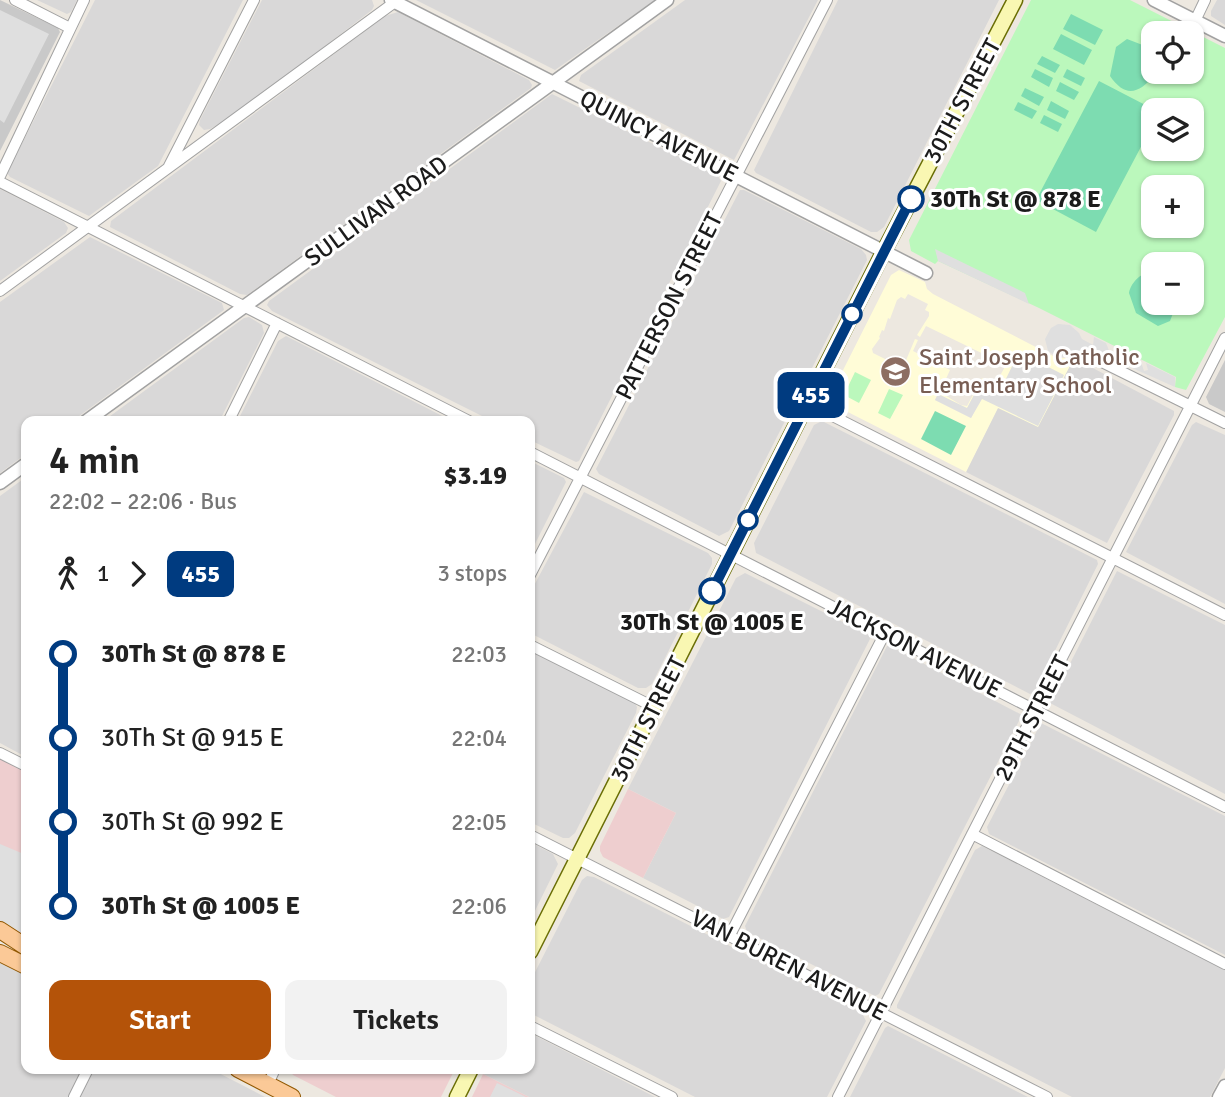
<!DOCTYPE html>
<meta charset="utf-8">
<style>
:root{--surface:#fff;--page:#f2f2f2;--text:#222;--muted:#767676;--accent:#b45309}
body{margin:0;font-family:Signika,sans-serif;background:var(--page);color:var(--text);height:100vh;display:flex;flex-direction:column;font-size:26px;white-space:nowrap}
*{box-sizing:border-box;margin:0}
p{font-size:23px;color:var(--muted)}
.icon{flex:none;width:38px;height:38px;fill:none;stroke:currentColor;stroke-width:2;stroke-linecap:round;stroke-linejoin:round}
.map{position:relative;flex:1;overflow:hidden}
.sheet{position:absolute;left:21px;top:416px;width:514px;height:658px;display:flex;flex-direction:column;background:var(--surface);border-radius:14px;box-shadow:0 2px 5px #0004}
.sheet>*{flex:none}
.badge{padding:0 14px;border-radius:10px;font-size:24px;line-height:46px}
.tools{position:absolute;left:1141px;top:21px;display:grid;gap:14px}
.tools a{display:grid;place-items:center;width:63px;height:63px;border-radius:14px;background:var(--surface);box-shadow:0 2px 5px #0004;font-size:35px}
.map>.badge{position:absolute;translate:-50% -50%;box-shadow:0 0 0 4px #fff}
.legs{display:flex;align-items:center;gap:10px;height:77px;padding:0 28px;font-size:23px}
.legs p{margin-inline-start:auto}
.headline{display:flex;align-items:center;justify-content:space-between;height:119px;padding:0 28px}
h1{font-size:38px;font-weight:600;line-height:52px}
.cta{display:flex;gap:14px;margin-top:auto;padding:14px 28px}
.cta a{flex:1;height:80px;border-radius:14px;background:var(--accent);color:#fff;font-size:28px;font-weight:600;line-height:80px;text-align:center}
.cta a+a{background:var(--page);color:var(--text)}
ul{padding:0 28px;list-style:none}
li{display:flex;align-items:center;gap:24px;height:84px;font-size:26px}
li i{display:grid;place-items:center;width:10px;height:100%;margin:0 9px;background:currentColor}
li i::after{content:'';width:18px;height:18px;margin:-9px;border:5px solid;border-radius:50%;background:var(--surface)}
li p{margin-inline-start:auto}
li:first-child i{background:linear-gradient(#0000 50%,currentColor 0)}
li:last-child i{background:linear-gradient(currentColor 50%,#0000 0)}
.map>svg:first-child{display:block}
.residential{fill:#d9d8d8}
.commercial{fill:#eececf}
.education{fill:#fffcd7;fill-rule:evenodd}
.religious{fill:#c9c9c9}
.park{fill:#bbf8bc;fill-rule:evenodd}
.pitch{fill:#7ddcb1}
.parking{fill:#dfdfdf}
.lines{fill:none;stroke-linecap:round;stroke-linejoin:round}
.minor-casing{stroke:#a2a2a2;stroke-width:12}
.tertiary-casing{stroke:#a2a2a2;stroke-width:15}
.secondary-casing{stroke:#6a6e05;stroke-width:17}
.primary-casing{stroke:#915801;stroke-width:18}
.minor{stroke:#fff;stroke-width:10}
.tertiary{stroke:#fff;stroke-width:12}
.secondary{stroke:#f9f7b2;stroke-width:14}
.primary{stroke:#fbc997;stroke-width:16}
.line-1-casing{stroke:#fff;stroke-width:16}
.line-1{stroke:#003b80;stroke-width:10}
.stop-1-dot{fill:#fff;stroke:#003b80;stroke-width:3.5}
.labels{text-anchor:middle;stroke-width:6;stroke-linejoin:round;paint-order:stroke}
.street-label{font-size:24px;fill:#1b1b1b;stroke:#fff}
.stop-label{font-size:24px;font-weight:bold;fill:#1b1b1b;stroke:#fff;text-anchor:start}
.education-label{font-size:24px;fill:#785e54;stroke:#fff;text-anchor:start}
</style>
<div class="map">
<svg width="1225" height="1097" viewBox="0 0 1225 1097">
<rect width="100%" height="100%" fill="#ede8e0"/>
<path class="residential" d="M37,0H77L71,12L67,14Z
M95,0H243L158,166L89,216L10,177L7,173Z
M262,0H372L374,6L372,10L238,113L210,129L204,130L199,125L200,120Z
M416,0H655L555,70Z
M685,0H818L734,160L579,81L581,75Z
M838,0H999L884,227L877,232H871L756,173L754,170Z
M1217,0H1225V25L1211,16V11Z
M398,12L529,80L532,85L531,88L247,295L240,294L110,227L111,221L385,16Z
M552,94L718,176L721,181L579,461L576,462L530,440V422H494L272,311L267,305L269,301Z
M0,189L64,222L68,228L66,233L0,281Z
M740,190H744L861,249L866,255L867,260L729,531L719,536L599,474L596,469Z
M90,237L222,303L224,310L71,422H26V454L0,473V302Z
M249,317L262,325L264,333L219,422H102L244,318Z
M286,336L288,337L454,422H237L278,341Z
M1074,358L1174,411V415L1107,543L966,472L998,407L1038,426Z
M822,421L1097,560L1098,564L1034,693L1030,694L756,553L754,543L814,425Z
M1196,422L1225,435V604L1126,552L1192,425Z
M530,461L564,478L566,482L530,554Z
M26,477V757L0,743V496Z
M584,492L708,553L712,558V564L652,684L646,688H638L530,633V593Z
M1117,571L1225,625V794L1050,703Z
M745,573L869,635L870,639L729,917L723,919L643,878L676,813L628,789L736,578Z
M887,646H890L1022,715L879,994L875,996L747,932L745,926Z
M530,648L634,701L637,707L636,713L575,833L569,838H563L530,822Z
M1041,723L1225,816V955L989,834L987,827Z
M530,842L553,854L558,864L530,921Z
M982,846L1225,970V1068L1210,1097H1072L897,1008V1005L975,850Z
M587,876L594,877L862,1013L866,1021L827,1097H695L530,1013V982L582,880Z
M0,962L26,975V1069H211L265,1097H0Z
M888,1026L890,1027L1028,1097H850L885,1028Z
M530,1033L655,1097H529L483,1074L486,1069H530Z"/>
<path class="commercial" d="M0,758L26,771V937L0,924Z
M628,789L676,813L643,878L603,857L600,851V846Z
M289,1069H455L441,1097H336L293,1075Z
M483,1074L529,1097H472Z"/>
<path class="education" d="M899,270L925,282L927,289L933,294L1057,358H1074L1038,427L998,408L966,472L836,406L830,399L832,392L891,275ZM908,294L928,304L925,310L929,312V316L917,335L920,337L926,326L1006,365L997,381L989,378L987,380L982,378L967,406L961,405L940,392L950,370L913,351L918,340L915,339L904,365L901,367L873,353L872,349L880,338L879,337L882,330L884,331L888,318L890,319L897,300L901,297L905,299ZM982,380L1001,389L981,399L971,418L935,400L938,394L967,409Z"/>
<path class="religious" d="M0,0L58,28L60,32L0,151Z
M1225,360V412L1209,404L1206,397Z"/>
<path class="park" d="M1031,0H1130L1225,48V317L1186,390L1175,387L1176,377L1039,308L938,261L935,264L911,251L909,240ZM1153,33H1192V72H1153ZM1153,110H1192V149H1153ZM1153,187H1192V226H1153ZM1153,264H1192V303H1153Z
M855,372L871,380L859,403L844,395Z
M889,389L903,395L890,419L878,413Z"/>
<path class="pitch" d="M1071,14L1103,30L1095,45L1063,29Z
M1061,34L1092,50L1084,65L1053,49Z
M1127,39L1153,49L1155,75C1139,93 1126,99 1110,76L1116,47Z
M1042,56L1060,65L1055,73L1037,64Z
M1035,69L1053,78L1049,87L1031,77Z
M1067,69L1085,78L1081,86L1063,77Z
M1099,81L1155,110L1153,124L1096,232L1036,200Z
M1060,82L1079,92L1074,100L1056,91Z
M1025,88L1044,97L1039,106L1021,96Z
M1051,101L1069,111L1065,119L1047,110Z
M1018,102L1037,111L1032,119L1014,110Z
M1044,115L1062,124L1058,132L1040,123Z
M1153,271V303H1177L1170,321L1158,326L1136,313L1129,293C1131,282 1142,272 1153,271Z
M935,411L966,426L951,455L921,439Z"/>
<path class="parking" d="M0,10L49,34L4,123L0,120Z
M935,249L1025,293L1029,304L938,261Z
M1058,324L1070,325L1079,333L1082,339L1093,345L1094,337L1106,343L1110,353L1115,352L1114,347L1140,359L1144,371L1148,370L1146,363L1175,377V387L1105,356L1095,368L1073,356L1057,357L1048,351L1045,339L1051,328Z
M1019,352L1064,375L1038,426L982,399L971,418L935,400L938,394L967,408L982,380L1001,389Z
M0,844L26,855V935L0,922Z
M497,1083L526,1097H490Z"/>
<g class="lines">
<defs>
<path id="minor" d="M15,0L70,28
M1195,21L1205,0
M168,168L254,0
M0,176L84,0
M0,182L471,422
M0,291L395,2
M1102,362L1225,423
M807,403L1225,615
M228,422L277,323
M530,452L1225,807
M530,575L827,0
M530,645L654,707
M0,753L26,766
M972,834L1225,964
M530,835L1047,1097
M730,935L885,633
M530,1026L672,1097
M268,1084L275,1069
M74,1097L88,1069
M838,1097L1225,338"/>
<path id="tertiary" d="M391,0L926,273
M1154,0L1225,36
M85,422L667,0
M0,483L26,464
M1219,1097L1225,1086"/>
<path id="secondary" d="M530,952L883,253L1015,0
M457,1097L471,1069"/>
<path id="primary" d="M0,930L26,947
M0,953L26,966
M238,1069L292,1097"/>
</defs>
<use href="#minor" class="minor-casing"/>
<use href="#tertiary" class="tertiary-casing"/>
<use href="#secondary" class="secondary-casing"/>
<use href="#primary" class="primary-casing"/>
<use href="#minor" class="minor"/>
<use href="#tertiary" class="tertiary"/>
<use href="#secondary" class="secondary"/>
<use href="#primary" class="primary"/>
</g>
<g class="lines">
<defs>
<path id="line-1" d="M712,591L911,199"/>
</defs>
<use href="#line-1" class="line-1-casing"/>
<use href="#line-1" class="line-1"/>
</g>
<defs>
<symbol id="school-disc" viewBox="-11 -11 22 22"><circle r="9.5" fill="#8d6e63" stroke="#fff"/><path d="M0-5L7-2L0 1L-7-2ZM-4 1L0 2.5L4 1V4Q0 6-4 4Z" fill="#fff"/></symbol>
</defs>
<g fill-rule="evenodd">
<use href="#school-disc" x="878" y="354" width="35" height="35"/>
</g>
<g class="stop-1-dot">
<circle cx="911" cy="199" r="12"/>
<circle cx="852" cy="314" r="9"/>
<circle cx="748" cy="520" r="9"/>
<circle cx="712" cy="591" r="12"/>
</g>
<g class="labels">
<g class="street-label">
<text transform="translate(962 101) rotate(-62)" y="8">30TH STREET</text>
<text transform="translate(659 136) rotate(27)" y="8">QUINCY AVENUE</text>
<text transform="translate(376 211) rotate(-36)" y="8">SULLIVAN ROAD</text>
<text transform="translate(669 306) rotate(-63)" y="8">PATTERSON STREET</text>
<text transform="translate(915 648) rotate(27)" y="8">JACKSON AVENUE</text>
<text transform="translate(1032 718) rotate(-63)" y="8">29TH STREET</text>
<text transform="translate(648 719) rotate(-63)" y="8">30TH STREET</text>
<text transform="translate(789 965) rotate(27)" y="8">VAN BUREN AVENUE</text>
</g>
<g class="stop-label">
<text x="930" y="207">30Th St @ 878 E</text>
<text x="712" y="630" text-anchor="middle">30Th St @ 1005 E</text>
</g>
<g class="education-label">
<text x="919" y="365">Saint Joseph Catholic<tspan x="919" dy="28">Elementary School</tspan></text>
</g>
</g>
</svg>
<div class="tools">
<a><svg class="icon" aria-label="locate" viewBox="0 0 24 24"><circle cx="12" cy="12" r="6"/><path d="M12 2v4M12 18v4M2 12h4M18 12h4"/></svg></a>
<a><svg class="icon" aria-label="layers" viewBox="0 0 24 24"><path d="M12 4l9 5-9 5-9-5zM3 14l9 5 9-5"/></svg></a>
<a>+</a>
<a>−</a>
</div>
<b class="badge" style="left:811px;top:395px;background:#003b80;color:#fff">455</b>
<section class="sheet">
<div class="headline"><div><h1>4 min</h1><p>22:02 – 22:06 · Bus</p></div><b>$3.19</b></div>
<div class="legs"><svg class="icon" aria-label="walk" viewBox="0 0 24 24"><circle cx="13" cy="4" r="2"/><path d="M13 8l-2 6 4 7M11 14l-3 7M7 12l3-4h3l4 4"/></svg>1<svg class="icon" aria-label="forward" viewBox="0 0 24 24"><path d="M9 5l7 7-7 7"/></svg><b class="badge" style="background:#003b80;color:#fff">455</b><p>3 stops</p></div>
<ul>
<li><i style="color:#003b80"></i><b>30Th St @ 878 E</b><p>22:03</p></li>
<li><i style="color:#003b80"></i><span>30Th St @ 915 E</span><p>22:04</p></li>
<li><i style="color:#003b80"></i><span>30Th St @ 992 E</span><p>22:05</p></li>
<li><i style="color:#003b80"></i><b>30Th St @ 1005 E</b><p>22:06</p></li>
</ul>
<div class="cta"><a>Start</a><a>Tickets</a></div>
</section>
</div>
